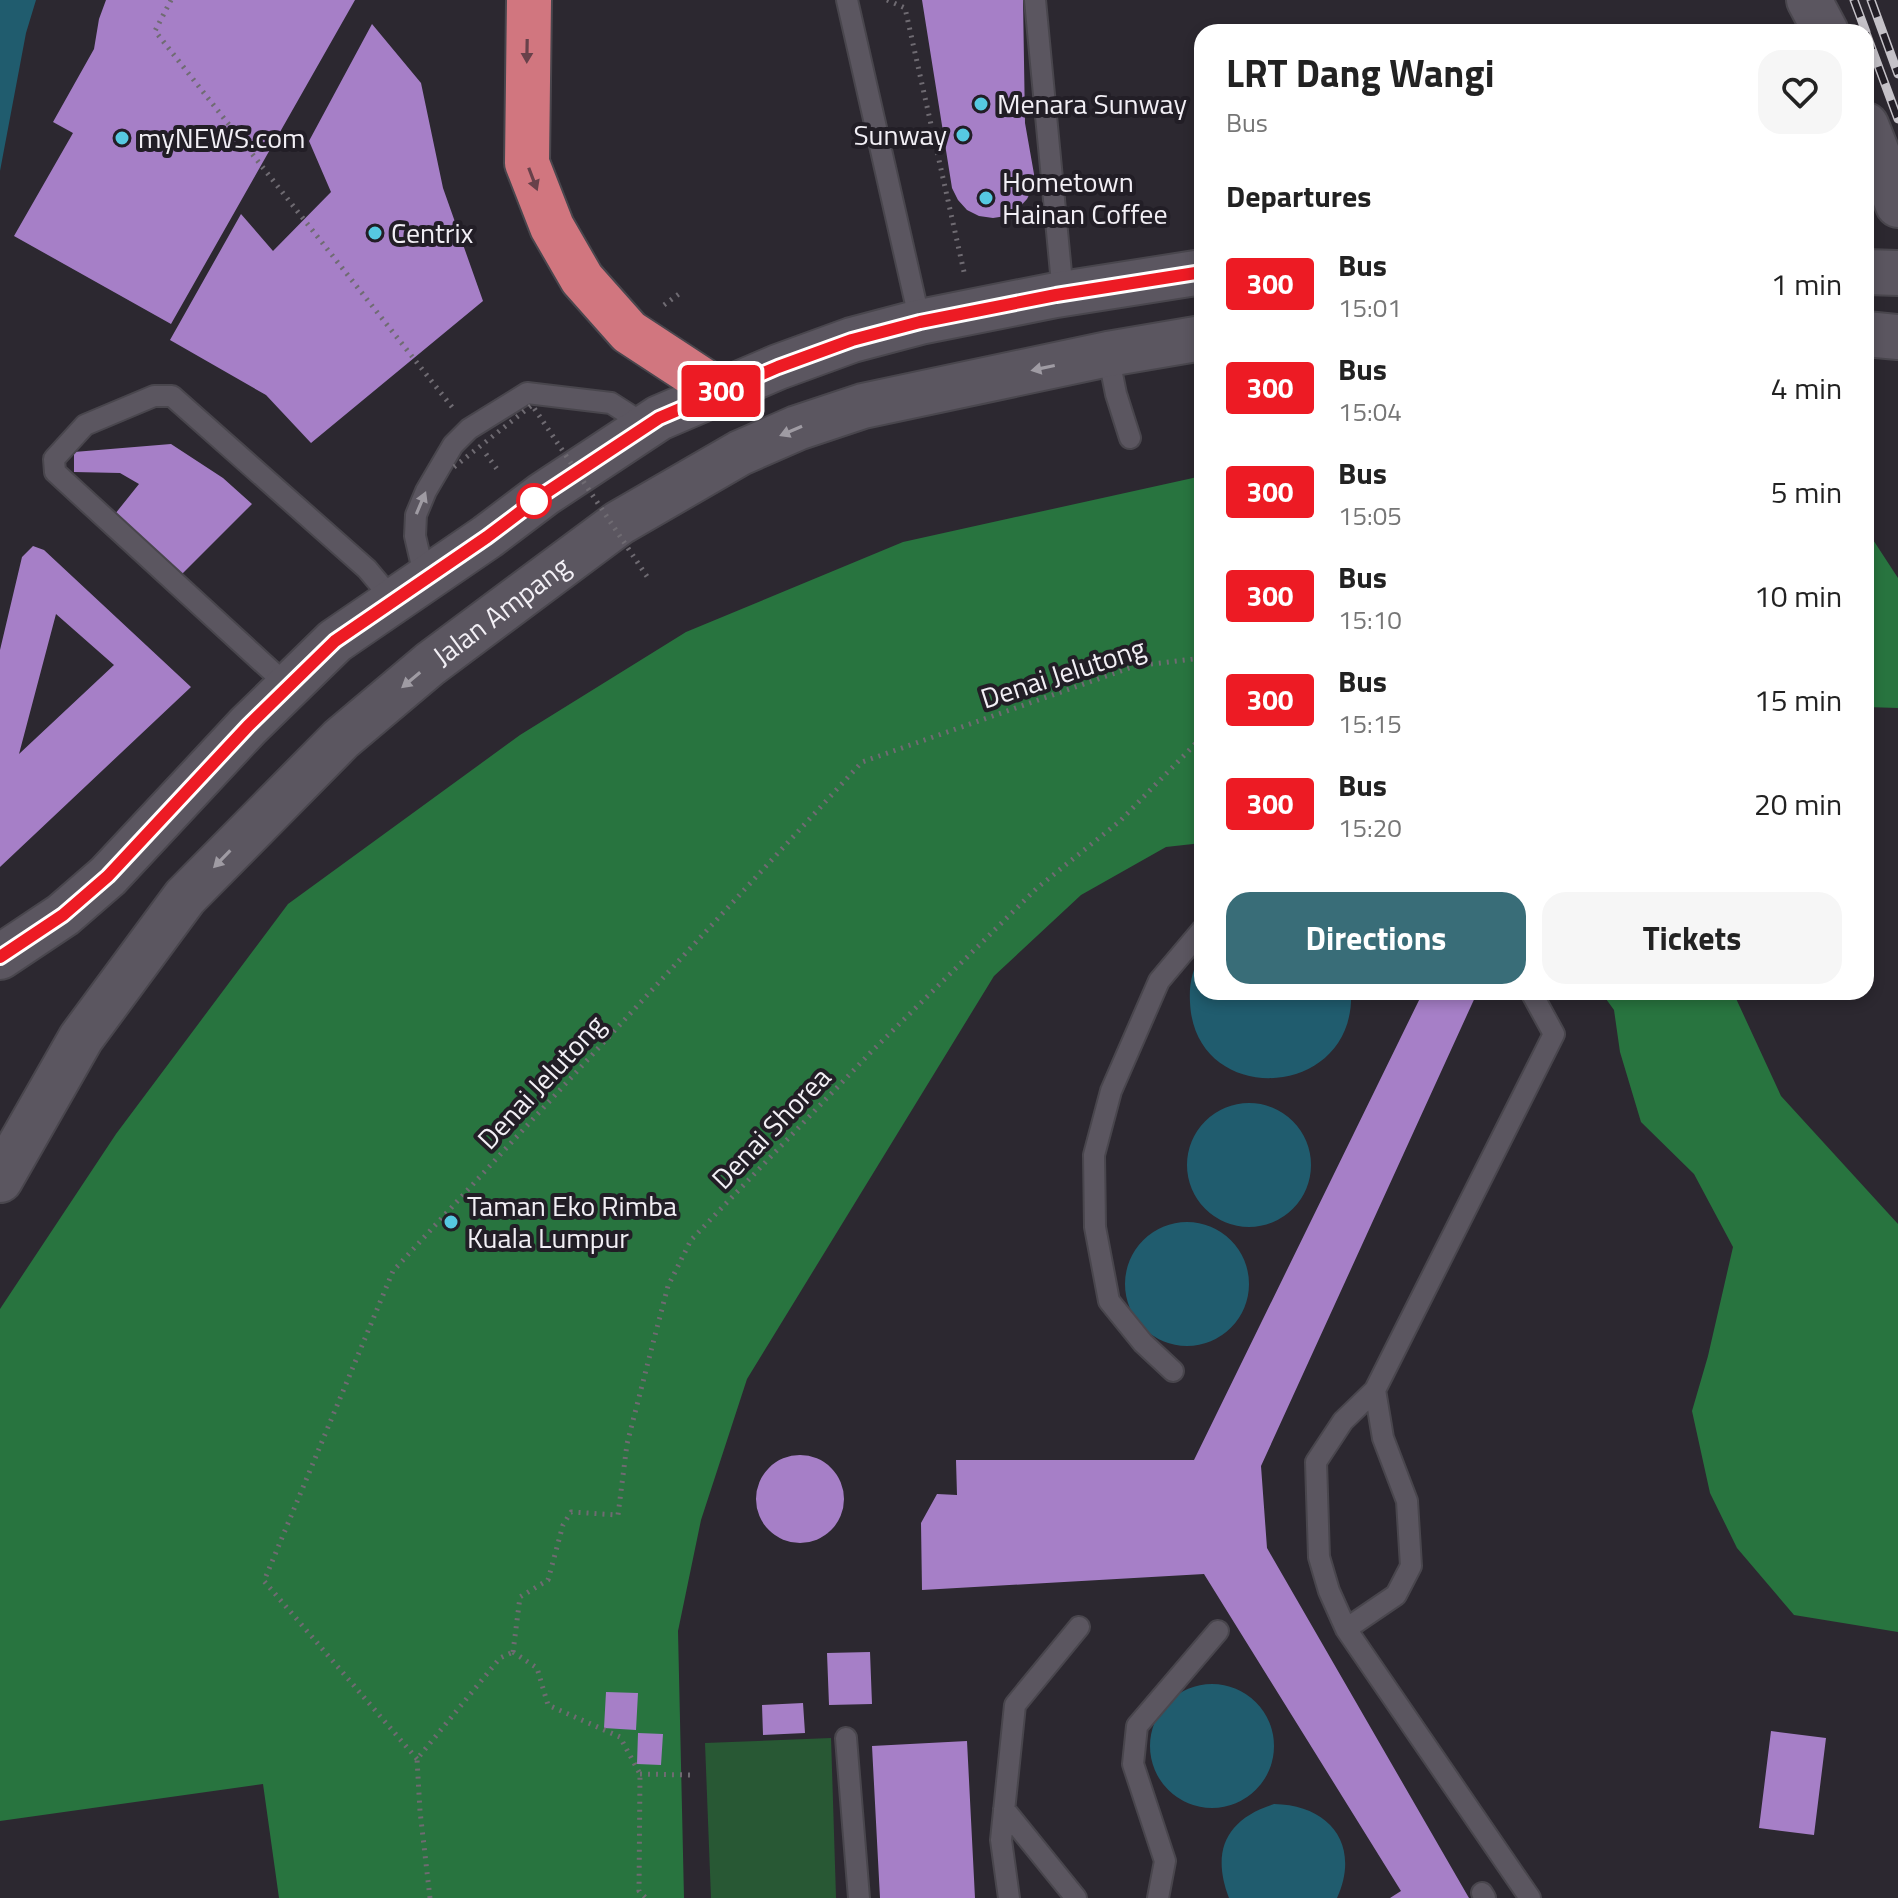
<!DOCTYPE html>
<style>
:root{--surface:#fff;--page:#f6f6f6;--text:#222;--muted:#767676;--accent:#396d78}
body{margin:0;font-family:"Titillium Web",sans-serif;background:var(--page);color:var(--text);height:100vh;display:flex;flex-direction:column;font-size:30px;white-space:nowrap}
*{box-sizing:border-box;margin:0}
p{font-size:26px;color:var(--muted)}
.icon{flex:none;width:44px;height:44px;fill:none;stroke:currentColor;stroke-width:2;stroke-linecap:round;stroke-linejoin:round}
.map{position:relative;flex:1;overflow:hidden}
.panel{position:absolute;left:1194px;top:24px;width:680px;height:976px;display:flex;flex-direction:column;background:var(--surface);border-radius:24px;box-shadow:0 4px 12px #0003}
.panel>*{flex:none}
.badge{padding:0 16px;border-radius:6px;font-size:28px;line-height:52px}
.map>.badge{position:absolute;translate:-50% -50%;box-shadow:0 0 0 4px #fff}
h2{padding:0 32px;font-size:30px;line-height:72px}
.round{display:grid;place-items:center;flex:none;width:84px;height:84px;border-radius:24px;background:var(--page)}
.overview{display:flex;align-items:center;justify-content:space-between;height:136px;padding:0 32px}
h1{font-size:38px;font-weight:700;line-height:60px}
.primary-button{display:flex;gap:16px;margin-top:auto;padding:16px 32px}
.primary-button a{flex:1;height:92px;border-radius:24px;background:var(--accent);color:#fff;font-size:32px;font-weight:700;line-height:92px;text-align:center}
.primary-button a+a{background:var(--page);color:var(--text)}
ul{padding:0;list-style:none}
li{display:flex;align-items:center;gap:24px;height:104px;padding:0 32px}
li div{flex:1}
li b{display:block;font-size:30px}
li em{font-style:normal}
li .badge{min-width:88px;font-weight:700;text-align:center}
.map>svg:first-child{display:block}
.green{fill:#285834}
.forest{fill:#28743f}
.water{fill:#205c6e}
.building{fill:#a67fc7;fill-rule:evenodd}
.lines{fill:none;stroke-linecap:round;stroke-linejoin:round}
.service-casing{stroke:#49464d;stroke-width:24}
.tertiary-casing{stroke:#49464d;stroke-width:48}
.secondary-casing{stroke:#49464d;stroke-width:48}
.motorway-casing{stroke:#49464d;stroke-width:48}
.path{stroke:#6f6b72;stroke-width:5;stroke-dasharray:2 6;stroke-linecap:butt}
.service{stroke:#5b5660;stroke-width:20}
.tertiary{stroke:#5b5660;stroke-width:44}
.secondary{stroke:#5b5660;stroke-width:44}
.motorway{stroke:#d1767f;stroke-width:44}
.rail-casing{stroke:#c5c2c8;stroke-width:9}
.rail{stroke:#221e26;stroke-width:6;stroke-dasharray:18;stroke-linecap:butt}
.path-bridge{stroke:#6f6b72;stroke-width:5;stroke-dasharray:2 6;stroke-linecap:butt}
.oneway{fill:#68414a}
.oneway2{fill:#9f9ba3}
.line-casing{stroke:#fff;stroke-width:18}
.line{stroke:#ed1b24;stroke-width:12}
.poi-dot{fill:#56c9e1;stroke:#221e26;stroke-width:3}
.stop-dot{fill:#fff;stroke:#ed1b24;stroke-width:4}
.labels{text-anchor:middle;stroke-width:8;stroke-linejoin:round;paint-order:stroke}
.poi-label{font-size:28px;fill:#f2eff5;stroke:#221e26;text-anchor:start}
.street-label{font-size:28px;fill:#f2eff5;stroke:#221e26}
</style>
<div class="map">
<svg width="1898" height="1898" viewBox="0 0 1898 1898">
<rect width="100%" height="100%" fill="#2c2830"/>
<path class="green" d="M831,1738L836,1898H711L705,1743Z"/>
<path class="forest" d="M1202,476V843L1166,847L1081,895L994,976L747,1379L701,1520L678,1631L684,1898H279L263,1784L0,1821V1309L116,1134L288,904L520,735L686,632L903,542Z
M1866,529L1898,578V708L1866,707Z
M1601,992H1733L1781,1096L1898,1224V1632L1794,1615L1737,1548L1710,1493L1692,1411L1708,1356L1733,1247L1694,1174L1641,1122L1620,1052L1614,1010Z"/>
<path class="water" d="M0,0H36L26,33L0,171Z
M1202,955V992H1351C1356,1101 1194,1109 1190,1002C1189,985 1192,968 1202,955Z
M1187 1165a62 62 0 1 1 124 0a62 62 0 1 1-124 0Z
M1125 1284a62 62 0 1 1 124 0a62 62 0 1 1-124 0Z
M1150 1746a62 62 0 1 1 124 0a62 62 0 1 1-124 0Z
M1274,1804C1330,1805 1361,1845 1337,1898H1229C1211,1851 1226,1819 1274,1804Z"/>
<path class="building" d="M106,0H355L171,324L14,236L73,133L53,122L94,49L99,19Z
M922,0H1023L1025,123L1034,174L1033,187L1027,199L1018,209L1006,216L993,218L979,216L967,210L958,200L952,188Z
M372,24L421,83L443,188L483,301L311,443L266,395L170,340L241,214L273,251L331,192L309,141Z
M171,444L223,478L252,504L180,576L115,514L139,484L120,473L74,472V452Z
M33,546L44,550L191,687L0,867V650L22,557ZM56,614L114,665L19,754Z
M1423,992L1477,993L1261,1466L1267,1548L1469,1898H1390L1401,1891L1204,1574L922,1590L921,1523L937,1494L957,1495L956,1460H1194Z
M756 1499a44 44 0 1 1 88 0a44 44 0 1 1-88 0Z
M870,1652L872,1704L829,1705L827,1653Z
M606,1692L638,1693L636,1730L604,1728Z
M803,1703L805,1733L763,1735L762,1705Z
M1771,1731L1826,1738L1814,1835L1759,1828Z
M638,1733L663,1734L661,1765L637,1764Z
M967,1741L975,1898H880L872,1746Z"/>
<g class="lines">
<defs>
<path id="service" d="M847,0L920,322
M1035,0L1063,294
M1108,354L1116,394L1130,438
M425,579L415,536L416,515L426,491L453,445L469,429L527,393L611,403L647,426
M288,686L55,472L54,459L85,425L154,396H172L367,569L393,600
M1173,1371L1143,1343L1109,1301L1095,1227L1094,1155L1111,1091L1159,981L1202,930
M1346,1629L1396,1595L1411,1566L1407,1501L1383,1438L1375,1390
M846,1738L859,1898
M1004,1809L1076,1898
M1482,1893L1485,1898
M1009,1898L1001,1840L1015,1705L1079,1627
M1158,1898L1165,1861L1133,1764L1137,1726L1218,1631
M1530,1898L1346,1629L1329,1591L1319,1557L1316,1462L1343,1421L1375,1390L1554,1034L1531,992"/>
<g id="tertiary">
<path d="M1866,272L1898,273"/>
<path d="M1866,334L1898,337"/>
<path d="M0,957L63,915L108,876L248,726L335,641L487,537L544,494L659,418L778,367L852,340L920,322L1056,295L1202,272"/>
<path id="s1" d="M0,1180L81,1038L185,897L341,739L430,664L619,523L740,453L797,428L863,406L1108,354L1202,338"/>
</g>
<path id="secondary" d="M1809,0L1826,32
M1866,125L1898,205"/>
<path id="motorway" d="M529,0L527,163L552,227L582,279L629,332L719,391"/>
</defs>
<use href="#service" class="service-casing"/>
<use href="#tertiary" class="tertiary-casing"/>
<use href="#secondary" class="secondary-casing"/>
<use href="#motorway" class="motorway-casing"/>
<path class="path" d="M171,0L155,31L452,407
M887,0L905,8L964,272
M664,305L683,291
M486,454L497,469
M513,1652L520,1597L548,1580L563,1525L571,1512L618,1515L627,1444L653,1343L668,1286L691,1240L872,1051L1037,888L1120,821L1202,737
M513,1652L537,1668L548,1705L620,1737L640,1774L639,1891L646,1898
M417,1759L264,1581L393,1271L862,762L1135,666L1202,658
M640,1774L690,1775
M430,1898L420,1811L417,1759L500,1658L513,1652"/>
<use href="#service" class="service"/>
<use href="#tertiary" class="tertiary"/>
<use href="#secondary" class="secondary"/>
<use href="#motorway" class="motorway"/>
<defs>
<path id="rail" d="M1854,0L1866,32
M1871,0L1898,74
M1866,33L1898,119"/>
</defs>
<use href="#rail" class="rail-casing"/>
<use href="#rail" class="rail"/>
<path class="path-bridge" d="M454,467L532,405L648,578"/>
</g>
<defs><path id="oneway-solid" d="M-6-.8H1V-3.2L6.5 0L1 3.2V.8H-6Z" transform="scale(2)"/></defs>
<g class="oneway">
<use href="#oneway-solid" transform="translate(527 51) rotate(91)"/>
<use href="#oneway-solid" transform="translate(533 179) rotate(69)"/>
</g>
<g class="oneway2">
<use href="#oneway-solid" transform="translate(1043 368) rotate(168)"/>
<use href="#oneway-solid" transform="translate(791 431) rotate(157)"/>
<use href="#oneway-solid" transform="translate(421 503) rotate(-67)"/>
<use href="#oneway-solid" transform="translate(411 680) rotate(140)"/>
<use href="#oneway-solid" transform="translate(222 859) rotate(134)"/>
</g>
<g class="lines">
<defs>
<path id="line" d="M0,957L63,915L108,876L248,726L335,641L487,537L544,494L659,418L778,367L852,340L920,322L1056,295L1202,272"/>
</defs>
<use href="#line" class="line-casing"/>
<use href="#line" class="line"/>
</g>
<g class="poi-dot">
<circle cx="981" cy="104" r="8"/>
<circle cx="963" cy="135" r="8"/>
<circle cx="122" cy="138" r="8"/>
<circle cx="986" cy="198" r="8"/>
<circle cx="375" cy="233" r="8"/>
<circle cx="451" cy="1222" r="8"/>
</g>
<circle class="stop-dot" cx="534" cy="501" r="16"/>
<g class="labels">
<g class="poi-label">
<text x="997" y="114">Menara Sunway</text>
<text x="947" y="145" text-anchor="end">Sunway</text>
<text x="138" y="148">myNEWS.com</text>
<text x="1002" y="192">Hometown<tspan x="1002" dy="32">Hainan Coffee</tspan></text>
<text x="391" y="243">Centrix</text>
<text x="467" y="1216">Taman Eko Rimba<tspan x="467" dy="32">Kuala Lumpur</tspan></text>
</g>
<g class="street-label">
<text dy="10" stroke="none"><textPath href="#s1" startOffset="766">Jalan Ampang</textPath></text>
<text transform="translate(1063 673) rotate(-18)" y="10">Denai Jelutong</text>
<text transform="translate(541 1082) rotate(-47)" y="10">Denai Jelutong</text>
<text transform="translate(771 1128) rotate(-46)" y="10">Denai Shorea</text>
</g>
</g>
</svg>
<b class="badge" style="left:721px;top:391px;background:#ed1b24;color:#fff">300</b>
<section class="panel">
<div class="overview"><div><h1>LRT Dang Wangi</h1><p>Bus</p></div><a class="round"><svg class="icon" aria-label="heart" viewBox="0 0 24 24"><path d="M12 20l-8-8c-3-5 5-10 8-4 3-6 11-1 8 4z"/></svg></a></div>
<h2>Departures</h2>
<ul>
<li><span class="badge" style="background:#ed1b24;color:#fff">300</span><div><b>Bus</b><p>15:01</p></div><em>1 min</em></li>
<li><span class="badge" style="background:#ed1b24;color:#fff">300</span><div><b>Bus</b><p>15:04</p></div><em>4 min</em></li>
<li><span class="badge" style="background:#ed1b24;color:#fff">300</span><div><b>Bus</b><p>15:05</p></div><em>5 min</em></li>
<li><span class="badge" style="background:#ed1b24;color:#fff">300</span><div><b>Bus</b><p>15:10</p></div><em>10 min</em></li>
<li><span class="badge" style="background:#ed1b24;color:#fff">300</span><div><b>Bus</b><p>15:15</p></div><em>15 min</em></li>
<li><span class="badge" style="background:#ed1b24;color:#fff">300</span><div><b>Bus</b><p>15:20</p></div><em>20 min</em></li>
</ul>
<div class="primary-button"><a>Directions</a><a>Tickets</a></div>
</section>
</div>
